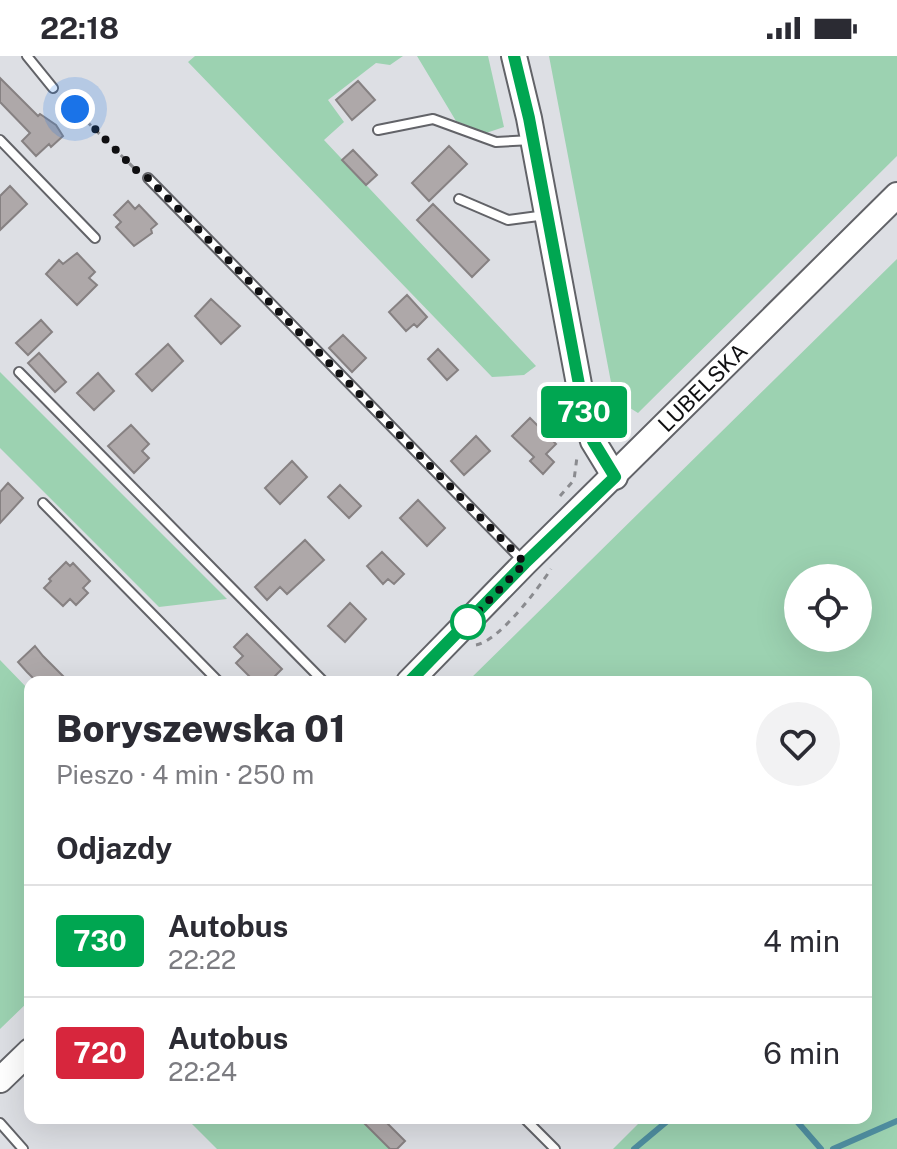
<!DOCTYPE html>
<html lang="pl">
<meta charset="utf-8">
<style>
:root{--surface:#fff;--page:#f2f2f3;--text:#2b2b33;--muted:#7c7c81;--line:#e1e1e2}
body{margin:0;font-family:"Public Sans",sans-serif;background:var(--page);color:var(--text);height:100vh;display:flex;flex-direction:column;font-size:30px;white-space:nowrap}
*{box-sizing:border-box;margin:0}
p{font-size:26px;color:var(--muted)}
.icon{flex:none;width:44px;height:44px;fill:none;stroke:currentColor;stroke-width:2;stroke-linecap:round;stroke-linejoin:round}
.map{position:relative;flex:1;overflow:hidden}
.side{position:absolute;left:24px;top:620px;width:848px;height:448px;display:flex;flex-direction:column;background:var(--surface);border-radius:16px;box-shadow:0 8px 32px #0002}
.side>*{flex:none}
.badge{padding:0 16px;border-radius:6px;font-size:28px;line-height:52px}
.buttons{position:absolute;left:784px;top:508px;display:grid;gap:16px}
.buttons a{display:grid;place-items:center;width:88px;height:88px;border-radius:50%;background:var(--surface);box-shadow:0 8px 32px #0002;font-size:40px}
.you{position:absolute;width:40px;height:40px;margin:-20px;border:6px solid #fff;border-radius:50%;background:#1a73e8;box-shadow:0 0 0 12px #1a73e833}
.map>.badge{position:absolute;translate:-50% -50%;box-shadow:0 0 0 4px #fff}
h2{padding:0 32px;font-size:30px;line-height:72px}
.round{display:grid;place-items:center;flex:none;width:84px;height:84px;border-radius:42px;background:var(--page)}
.overview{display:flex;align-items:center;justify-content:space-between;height:136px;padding:0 32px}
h1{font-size:38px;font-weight:800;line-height:60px}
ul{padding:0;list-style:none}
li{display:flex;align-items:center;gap:24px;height:112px;padding:0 32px;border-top:2px solid var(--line)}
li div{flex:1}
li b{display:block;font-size:30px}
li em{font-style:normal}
li .badge{min-width:88px;font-weight:700;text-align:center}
.status{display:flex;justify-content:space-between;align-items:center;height:56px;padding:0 40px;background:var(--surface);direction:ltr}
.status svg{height:22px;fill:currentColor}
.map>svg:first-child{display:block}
.green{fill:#9cd2b1;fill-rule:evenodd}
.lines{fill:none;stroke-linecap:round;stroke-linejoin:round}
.stream{stroke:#4f8ea0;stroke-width:6}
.building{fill:#aea8a9;stroke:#868182;stroke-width:2}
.lane-casing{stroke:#626368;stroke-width:12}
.secondary-casing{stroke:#626368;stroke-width:28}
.path{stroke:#8a8b8f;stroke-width:3;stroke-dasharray:6 6;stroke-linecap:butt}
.lane{stroke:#fff;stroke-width:8}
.secondary{stroke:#fff;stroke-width:24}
.line-casing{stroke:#fff;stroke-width:18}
.line{stroke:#00a651;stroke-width:12}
.walk{stroke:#0f0f11;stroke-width:8;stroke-dasharray:0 14.4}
.stop-dot{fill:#fff;stroke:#00a651;stroke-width:4}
.labels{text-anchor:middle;stroke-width:7;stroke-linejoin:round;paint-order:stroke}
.street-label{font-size:22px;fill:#0f0f11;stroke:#dddfe4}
</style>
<div class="status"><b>22:18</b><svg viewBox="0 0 49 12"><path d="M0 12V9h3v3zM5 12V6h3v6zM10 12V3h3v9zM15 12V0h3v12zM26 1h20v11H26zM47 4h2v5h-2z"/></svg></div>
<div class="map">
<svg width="897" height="1093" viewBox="0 0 897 1093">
<rect width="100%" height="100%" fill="#dddfe4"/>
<path class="green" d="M195,0H403L390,9L376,7L328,44L344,66L324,84L536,310L524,319L492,321L188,6Z
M417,0H488L504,71L486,77L456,65Z
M549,0H897V100L638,357L614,342Z
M897,203V1093H613L644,1062H866V626H467ZM798,522H858V582H798Z
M0,316L227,543L159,551L0,392Z
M0,604L30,635V944L0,973Z
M186,1062H359L390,1093H217Z"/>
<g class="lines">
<path class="stream" d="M794,1062L821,1093
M634,1093L671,1062
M833,1093L897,1065"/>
</g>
<path class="building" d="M0,22L38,60L40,58L56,69L63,80L51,91L49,88L36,100L22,85L30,77L0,46Z
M358,25L375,44L352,64L336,44Z
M449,90L467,108L429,145L412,127Z
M353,94L377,119L366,129L342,104Z
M10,130L27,148L0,174V140Z
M128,145L135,153L139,149L157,168L151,173L152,177L134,190L116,171L121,166L114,159Z
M433,148L489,204L472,221L417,164Z
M77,197L95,216L89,222L97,229L77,249L46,218L59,204L63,208Z
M407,239L427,261L417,271L414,268L406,275L389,256Z
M211,243L240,270L221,288L195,260Z
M41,264L52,276L28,299L16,287Z
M343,279L366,302L352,316L329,292Z
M168,288L183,305L152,335L136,318Z
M438,293L458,314L447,324L428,303Z
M39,297L66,326L55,336L28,307Z
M98,317L114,335L94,354L77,337Z
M530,362L556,388L546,398L554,406L543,418L530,405L534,401L512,380Z
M131,369L149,388L142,395L149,402L134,417L108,390Z
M476,380L490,395L464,419L451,405Z
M292,405L307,421L280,448L265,432Z
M8,427L23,442L0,467V436Z
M340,429L361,450L349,462L328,441Z
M418,444L445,472L427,490L400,462Z
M305,484L324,504L287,538L280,531L267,544L255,531Z
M382,496L404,518L394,528L388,523L383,528L367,510Z
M66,506L70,510L73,507L90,525L83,532L88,537L76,549L70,543L63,550L44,532L51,525L49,523Z
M350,547L366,563L345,586L328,570Z
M247,578L282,613L269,626H255L236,607L243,600L234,591Z
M35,590L43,600L69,626H37L27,616L18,606Z
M359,1062H382L405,1085L397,1093H390Z"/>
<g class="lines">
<defs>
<path id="lane" d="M27,0L53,32
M378,74L433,63L496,86L532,84
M0,84L95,182
M148,122L524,506
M459,143L508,164L546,159
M19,316L324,626
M43,447L219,626
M524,1062L555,1093
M0,1067L23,1093"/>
<g id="secondary">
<path d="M514,0L529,62L584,355L593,385L615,421"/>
<path id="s1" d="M409,626L525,507L897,139"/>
<path d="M0,1024L30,995"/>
</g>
</defs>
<use href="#lane" class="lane-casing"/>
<use href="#secondary" class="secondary-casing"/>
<path class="path" d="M61,40L138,116
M560,440L574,424L577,401
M476,589C499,585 538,533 551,513"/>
<use href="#lane" class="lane"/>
<use href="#secondary" class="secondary"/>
</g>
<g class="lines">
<defs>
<path id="line" d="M409,626L525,507L615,421L593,385L584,355L529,62L514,0"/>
</defs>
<use href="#line" class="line-casing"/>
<use href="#line" class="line"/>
<path class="walk" d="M75,53L140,118L148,122L525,507L468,566"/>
</g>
<circle class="stop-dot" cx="468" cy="566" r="16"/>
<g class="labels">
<g class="street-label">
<text dy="8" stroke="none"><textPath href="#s1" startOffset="416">LUBELSKA</textPath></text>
</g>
</g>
</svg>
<div class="buttons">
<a><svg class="icon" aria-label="locate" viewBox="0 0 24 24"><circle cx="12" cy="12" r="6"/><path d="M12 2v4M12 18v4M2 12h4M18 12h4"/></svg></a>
</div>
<div class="you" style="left:75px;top:53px"></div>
<b class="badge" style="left:584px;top:356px;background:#00a651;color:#fff">730</b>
<section class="side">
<div class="overview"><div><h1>Boryszewska 01</h1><p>Pieszo · 4 min · 250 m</p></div><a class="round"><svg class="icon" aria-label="heart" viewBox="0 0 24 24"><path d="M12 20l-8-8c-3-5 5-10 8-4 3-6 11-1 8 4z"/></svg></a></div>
<h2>Odjazdy</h2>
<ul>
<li><span class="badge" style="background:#00a651;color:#fff">730</span><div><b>Autobus</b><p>22:22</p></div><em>4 min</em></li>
<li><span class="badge" style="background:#d7263d;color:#fff">720</span><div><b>Autobus</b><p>22:24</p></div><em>6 min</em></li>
</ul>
</section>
</div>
